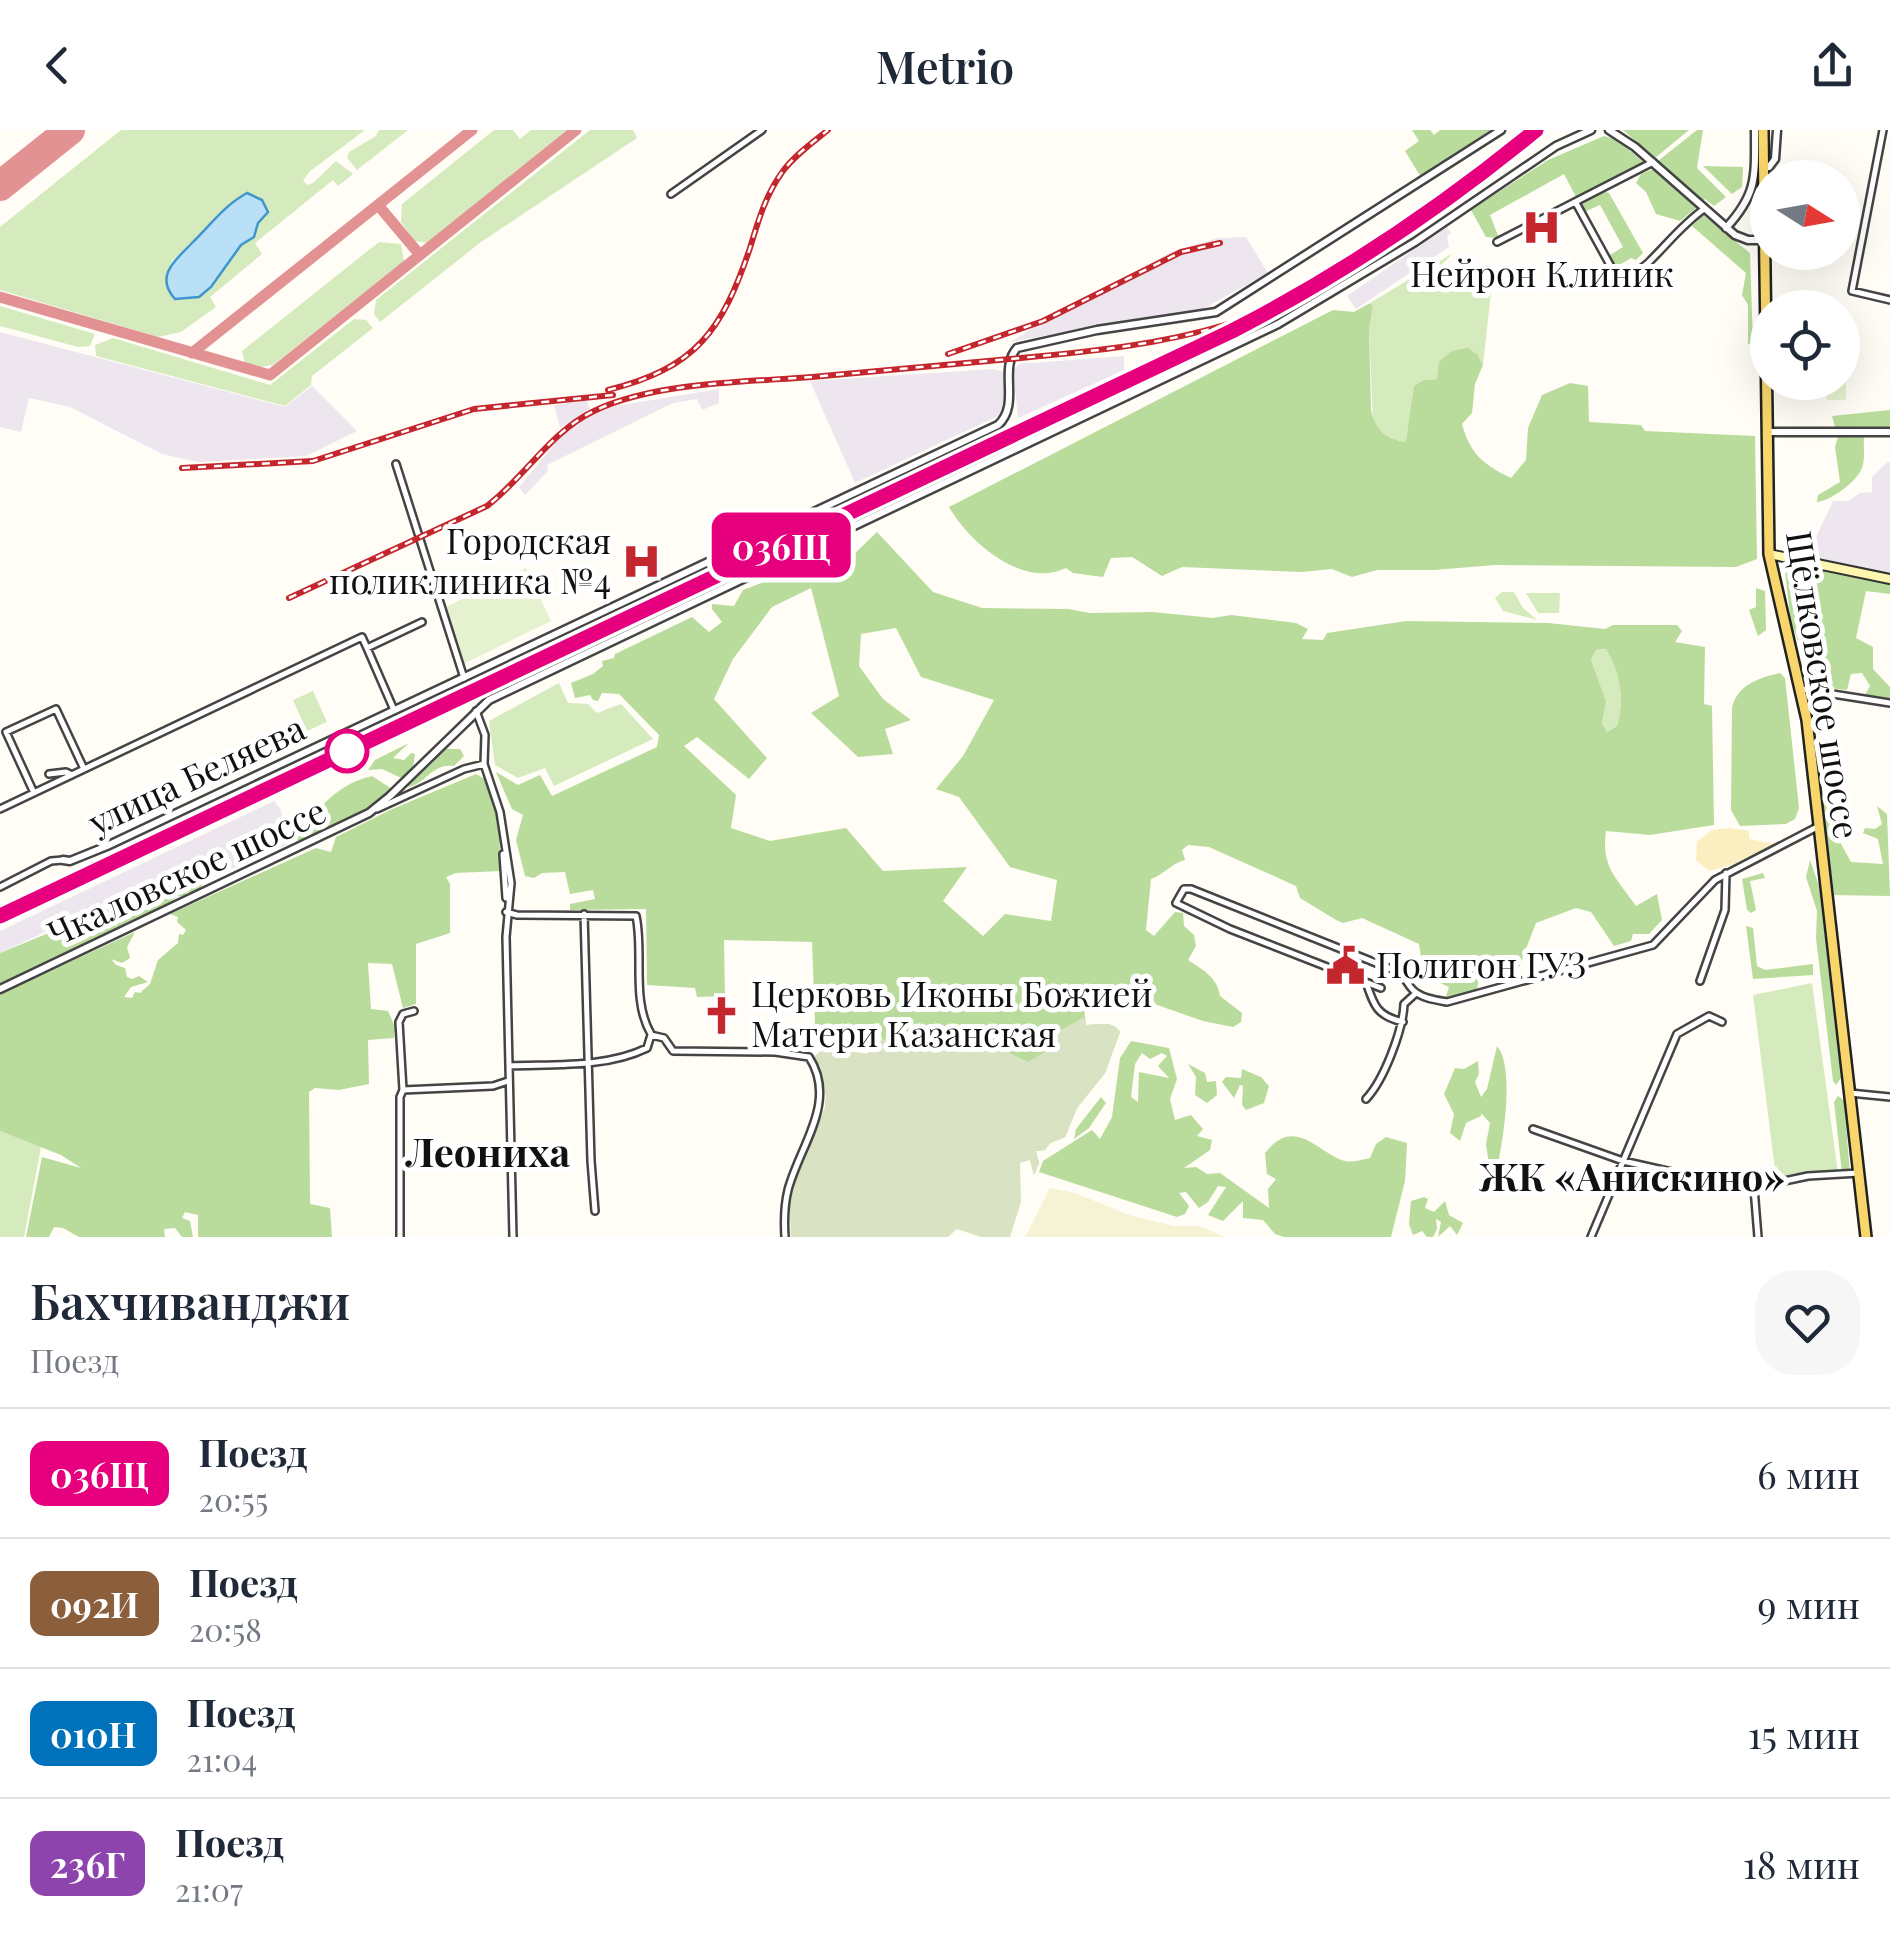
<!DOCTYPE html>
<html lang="ru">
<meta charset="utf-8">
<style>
:root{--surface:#fff;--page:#f6f6f7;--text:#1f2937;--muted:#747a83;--line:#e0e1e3}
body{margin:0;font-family:"Playfair Display",serif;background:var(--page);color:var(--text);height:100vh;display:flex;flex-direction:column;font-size:38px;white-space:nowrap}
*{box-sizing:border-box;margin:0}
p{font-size:32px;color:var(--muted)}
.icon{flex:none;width:55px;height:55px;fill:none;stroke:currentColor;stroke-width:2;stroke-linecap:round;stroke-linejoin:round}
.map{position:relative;height:1107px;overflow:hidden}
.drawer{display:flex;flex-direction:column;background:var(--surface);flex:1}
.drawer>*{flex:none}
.badge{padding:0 20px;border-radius:15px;font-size:35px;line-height:65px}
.needle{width:65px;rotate:101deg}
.fabs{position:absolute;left:1750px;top:30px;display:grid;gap:20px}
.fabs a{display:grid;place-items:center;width:110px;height:110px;border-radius:50%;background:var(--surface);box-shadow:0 10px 40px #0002;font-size:50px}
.map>.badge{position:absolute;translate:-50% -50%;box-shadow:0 0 0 5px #fff}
.round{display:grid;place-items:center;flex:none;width:105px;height:105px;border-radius:40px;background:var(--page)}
.overview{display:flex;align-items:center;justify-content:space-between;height:170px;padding:0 30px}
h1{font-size:48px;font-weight:600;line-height:75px}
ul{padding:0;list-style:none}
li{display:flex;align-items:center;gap:30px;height:130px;padding:0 30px;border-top:2px solid var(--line)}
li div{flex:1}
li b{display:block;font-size:38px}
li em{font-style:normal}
li .badge{min-width:110px;font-weight:700;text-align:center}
header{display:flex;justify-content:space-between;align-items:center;height:130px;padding:0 30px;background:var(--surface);font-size:45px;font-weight:600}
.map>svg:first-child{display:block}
.industrial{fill:#eee6ef}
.farmland{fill:#f6f3d4}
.green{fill:#d5ebbd;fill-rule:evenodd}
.forest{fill:#b9dc9c;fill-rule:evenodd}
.sand{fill:#fbeec1}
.cemetery{fill:#d9e3c4}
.pitch{fill:#e6f2cf}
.water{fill:#b9e0f7;stroke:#3f96cf;stroke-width:2.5}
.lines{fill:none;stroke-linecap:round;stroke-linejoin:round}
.taxiway{stroke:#e29292;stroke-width:11}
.runway{stroke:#e29292;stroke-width:30}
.minor-casing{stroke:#444;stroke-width:10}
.tertiary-casing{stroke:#444;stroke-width:11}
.secondary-casing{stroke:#333;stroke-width:12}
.primary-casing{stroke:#222;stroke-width:14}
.minor{stroke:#fff;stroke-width:5}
.tertiary{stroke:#fff;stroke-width:6}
.secondary{stroke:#fff6b0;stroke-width:8}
.primary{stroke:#f9d66b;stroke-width:9}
.rail-casing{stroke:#c4262e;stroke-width:6}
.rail{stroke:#fff;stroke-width:2.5;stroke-dasharray:8;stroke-linecap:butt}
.line-casing{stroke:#fff;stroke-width:22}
.line{stroke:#e6007e;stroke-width:15}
.stop-dot{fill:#fff;stroke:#e6007e;stroke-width:5}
.labels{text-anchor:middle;stroke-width:10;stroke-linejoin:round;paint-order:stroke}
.poi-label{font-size:35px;fill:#111;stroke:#fff;text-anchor:start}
.street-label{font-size:35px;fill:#111;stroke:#fff}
.neighbourhood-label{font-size:38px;font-weight:bold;fill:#111;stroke:#fff}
.quarter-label{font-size:40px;font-weight:bold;fill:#111;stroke:#fff}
</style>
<header><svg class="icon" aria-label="back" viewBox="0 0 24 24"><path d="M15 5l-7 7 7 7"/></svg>Metrio<svg class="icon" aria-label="share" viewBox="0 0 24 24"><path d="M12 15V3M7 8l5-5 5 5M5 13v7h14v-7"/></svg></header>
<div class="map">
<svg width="1890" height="1107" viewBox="0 0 1890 1107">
<rect width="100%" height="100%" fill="#fffdf5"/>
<path class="industrial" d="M1447,97L1451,103L1447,106L1449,117L1356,179L1347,166Z
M1246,107L1268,143L1199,181L1124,191L1011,212L1043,191L1171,122L1218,108Z
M0,202L285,277L312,256L357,301L306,326L198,332L162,324L70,277L29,268L21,302L0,297Z
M1124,226V240L1018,288L1013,240L1019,234Z
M993,239L1005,242L1007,263L1000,285L855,353L810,251Z
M719,259V273L702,280L697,269L673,273L547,335L548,341L525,365L519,357L562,305L594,284L616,276Z
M586,270L590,279L560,298L554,275Z
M1887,332H1890V444L1807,426L1833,371H1848L1860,363L1872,362V347Z
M274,671L281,680L284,701L291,713L201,752L192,734L0,823V801Z"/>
<path class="farmland" d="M1050,1058L1075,1063L1129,1085L1174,1096H1199L1225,1107H1025Z"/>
<path class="green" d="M121,0H365L309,42L303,51L308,55L314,52L336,31L353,44L338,56L333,50L255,113L262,124L210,167L216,177L181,202L158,207L0,160V97ZM234,71L268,83L258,93L254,107L241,114L216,151L198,167L166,151L172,131Z
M379,0H408L357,40L347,28L349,22L376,6Z
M494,0H513L520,9L531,0H567L427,113L415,111L401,92L402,74Z
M590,0H633L637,8L481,112L380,192L374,184L376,170Z
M379,112L401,114L404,131L273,235L260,237L245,233L242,221Z
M1453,123L1432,145L1463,160L1473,158L1491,162L1483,235L1478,225L1437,249L1424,250L1407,312C1392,310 1382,304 1373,292L1369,199L1373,176L1370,173Z
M0,176L95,204L90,216L78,217L0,196Z
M354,189L366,190L373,198L312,246L311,255L285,276L96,226L95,215L113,208L270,255Z
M1502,462H1514L1523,478L1537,490L1503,481L1495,468Z
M1526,463H1560L1559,483H1538Z
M1607,519C1620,541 1625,571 1617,596L1607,602L1602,593L1606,571L1591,530L1596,520Z
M559,553L568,573L588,574L597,583L621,574L653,609L554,656L545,638L518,648L495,635L489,591Z
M313,561L327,592L307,601L293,570Z
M1812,853L1838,1043L1776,1047L1753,865Z
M0,1001L41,1017L24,1107H0Z"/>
<path class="forest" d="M1412,0H1430L1434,5L1440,0H1493L1422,49L1405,21L1419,11Z
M1623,0H1689L1655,28Z
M1697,0H1703L1697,38L1726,67L1714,76L1705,69L1702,72L1658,31Z
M1604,6L1618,10L1645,34L1577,69L1564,44L1490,85L1499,108L1486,107L1471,80L1548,30Z
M1703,36L1743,37L1742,57L1732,64Z
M1651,40H1656L1696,78L1680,91L1656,84L1646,62L1636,53L1641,44Z
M1606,62L1609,63L1643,123L1636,130L1631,128L1616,137L1610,125L1623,117L1600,75L1584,82L1579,73Z
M1703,85L1750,123L1753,214H1748V175L1742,165L1746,143L1692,96Z
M1370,173L1373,176L1369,199L1371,279C1374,299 1386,309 1406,312L1414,256L1424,250L1437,249L1439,232L1452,221L1468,218L1478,225L1483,235L1475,254L1472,283L1462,294C1470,324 1484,335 1511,348L1526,330L1528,298L1542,265L1570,253L1588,256L1589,292L1641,295L1645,301L1755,306L1757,429L1736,437L1495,435L1434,440H1377L1352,447L1332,439L1302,442L1182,437L1162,446L1132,427L1111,428L1103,447L1073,443L1066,438C1023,459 969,412 949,377L1333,180L1354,182Z
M1890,280V299L1836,300L1832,286Z
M1838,307H1864C1863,317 1866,331 1861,340C1855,353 1830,371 1817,372L1818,365L1840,352L1835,317Z
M877,402L933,462L982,478L1068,479L1090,483L1153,482L1213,488L1231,485L1296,493L1308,499L1302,509L1323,510L1327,503L1406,491L1548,493L1605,499L1613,495H1677L1682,501L1675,512L1705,517L1704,574L1712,576L1714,695L1650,705L1606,701C1601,737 1616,747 1636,776L1657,764L1662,790L1649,804H1633L1631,811L1614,816L1591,782L1576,778L1536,793L1519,837L1506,843L1479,844L1477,861L1445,869L1449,857L1436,851L1438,842L1421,827L1419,814L1362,788L1343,793L1336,790L1300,768L1296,756L1209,717L1188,715L1182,720L1185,730C1170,734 1165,744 1151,749L1146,800L1154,806L1175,782L1183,783L1184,796L1194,805L1196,816L1188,830C1202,839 1218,848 1220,866L1242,883L1241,892L1233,897L1203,891L1143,870L1136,872L1100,862L1073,870L1084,878L1086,895C1100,895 1112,890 1120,902L1105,943L1077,978L1065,1007L1050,1013L1045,1020L1036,1021L1039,1033L1034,1045L1030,1030L1010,1025L960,1090L791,1107L790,1072L825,978L826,965L815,926L826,918L867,924L882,910L879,893L847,898L815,894L812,812L724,810L725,866L697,867L695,858L647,855L646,779L570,780V774L595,769L593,760L570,764L565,742L542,743L534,748L525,746L516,710L523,685L512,679L496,642L518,655L540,645L552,666L657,617L659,605L619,564L602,563L598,571L593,570L590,565L575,568L571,553L593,544L603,536L602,531L614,528L615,524L692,487L709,502L722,492L712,479V474L734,476L743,460L787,443L802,448L817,442L818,430L839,420L850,428ZM811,458L839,566L811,583L858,627L893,624L885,599L911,590L883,569L859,536L861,504L896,498L921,547L994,570L963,626L936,659L959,667L1010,737L1057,750L1051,791L1005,784L983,806L943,771L967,737L883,741L846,698L770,711L731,698L736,665L684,616L697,607L749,649L767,628L714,569L733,529L772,477ZM1606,519C1620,541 1625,570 1617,596L1607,602L1602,593L1606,571L1591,530L1596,520Z
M1802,432L1801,456L1816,457L1811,436L1890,453V464L1866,461L1856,508L1873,517V539L1890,557V570L1865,565L1870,556L1862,543L1851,544L1847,560L1811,556L1814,550L1791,493L1784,433Z
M1756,458L1765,461L1766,500L1758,506L1749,480L1756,477Z
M1780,543L1785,548L1799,678L1795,689L1786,694L1740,696L1731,680L1732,578C1737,555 1758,548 1780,543Z
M409,613L393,628L404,630L411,623L415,624L413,638L401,648L382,639L368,640L375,630Z
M446,619H460L464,626L454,636C431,633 426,655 407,657Z
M476,644L488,651L498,682L501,741L456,743L446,747L450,754V803L416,814V874L403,878L392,834L368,833L371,879L388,881L395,897L394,908L368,910L369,954L339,960L315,958L309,962L310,1074L330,1078L332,1107H198V1085L185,1082L182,1088L190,1091L193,1107H182L175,1098L164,1099L165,1107H79L63,1098L54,1097L49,1107H26L42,1027L81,1038L61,1025L0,1001V864L135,802L127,817L130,828L122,833L111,829L116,835L125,838L127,847L132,849L139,846L148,852L131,857L124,867L132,868L135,862L140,863L150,854L158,830L178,813L179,804L183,805L186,800L177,792L178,787L170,784L316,718L331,722L336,707L390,680Z
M372,646L392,659L374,676L304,710H297L296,703C322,677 335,655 372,646Z
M1827,663L1830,664L1838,701H1849L1850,707L1840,712L1851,732L1883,734L1878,709L1863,703L1865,698L1875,699L1882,694L1877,676L1887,684L1890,766L1834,765L1822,670Z
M1810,730L1819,756L1841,948L1836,955L1833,951L1816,808L1817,781L1806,747Z
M188,736L194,737L202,756L193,764L187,762L185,767L178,766L156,783L153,780L145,788L141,786L115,798L111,805L0,856V823L68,795L70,790Z
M1763,743L1765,748L1750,751L1756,780L1751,783L1747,780L1742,749Z
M1746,796L1753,798L1757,836L1765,840L1813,834V845L1753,849Z
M1131,911L1169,918L1177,949L1170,969L1175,990L1191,985L1203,999L1197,1006L1212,1010L1210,1020L1184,1038L1196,1037L1207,1044L1220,1043L1269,1078L1268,1059L1276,1049L1267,1044L1265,1023C1296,984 1319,1025 1345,1031C1352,1033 1364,1029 1370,1028L1376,1014L1386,1007L1407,1013L1405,1051L1391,1107H1284L1275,1104L1263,1090L1243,1088V1071L1223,1091L1208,1085L1226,1057L1218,1056L1208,1072L1199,1078L1186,1062L1179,1063L1189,1076L1185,1084L1177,1087L1039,1042L1043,1031L1092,1000L1100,1009L1112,987L1120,928ZM1142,923L1150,929L1162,923L1167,926L1158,936L1169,948L1139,942L1138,972L1131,967L1135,934Z
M1497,916C1516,938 1502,1017 1496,1044L1490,1042L1486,1014L1490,993L1481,983V986L1466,993L1460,1011L1450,1003L1454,984L1444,964L1455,938L1464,939L1478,931L1479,944L1475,952L1481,967L1487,959Z
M1188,934L1205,943L1207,952L1216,951L1217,965L1207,973L1195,965L1196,947Z
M1242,939L1261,947L1269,956L1264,973L1246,980L1242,975L1243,956L1240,955L1234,968L1222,952L1226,947L1241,948Z
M1838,966L1844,970L1850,1044L1842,1043L1834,972Z
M1101,967L1106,973L1089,998L1074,1009L1076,999Z
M1424,1067L1428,1069L1425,1078L1434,1082L1445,1071L1449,1085L1463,1093L1457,1105L1450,1096L1438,1107L1441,1092L1436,1089L1437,1099L1433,1107H1427L1422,1101L1413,1105L1409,1094L1411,1071Z"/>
<path class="sand" d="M1729,698L1749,701V709L1774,714L1731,735L1709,741L1696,730L1697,712L1712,700Z"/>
<path class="cemetery" d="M1084,887L1086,895C1100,895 1112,890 1120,902L1105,943L1077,978L1065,1007L1050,1013L1045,1020L1036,1021L1039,1033L1034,1045L1030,1030L1020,1033L1021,1072L1010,1107H981L957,1099L948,1107H791L790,1072L800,1032L825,978L826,965L815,926C828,912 849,923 867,924C902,878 988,911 1028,932L1048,920L1056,903Z"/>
<path class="pitch" d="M1843,216H1846V270H1827V253L1842,252Z
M526,438L551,491L465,533L446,477Z"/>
<path class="water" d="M247,63L262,70L268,82L258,93L254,107L241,115L211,157L199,167L175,169C153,145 178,128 194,111C212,93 225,75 247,63Z"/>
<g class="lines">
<path class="taxiway" d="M378,75L420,125
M0,167L270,245L576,0
M192,223L472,0"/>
<path class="runway" d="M0,56L70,0"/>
<defs>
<path id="minor" d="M1883,0L1852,161L1890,170
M671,64L762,0
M1576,73L1621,155C1630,143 1641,141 1651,130C1669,112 1683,94 1704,79
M1497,112L1653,32
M396,334L464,548
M367,518L394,580
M1801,559L1890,573
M476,581L485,605L484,634L500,682L511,753L506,807L513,1107
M49,644L66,642L72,645
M34,663L6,602L56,579L84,639
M0,679L362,507L367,518L422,492
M377,679L464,639L484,634
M503,724L506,768
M0,757L51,731L63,730
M506,782L517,785L636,786C644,823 631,870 651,904
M584,784L591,1031L595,1081
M1700,851L1725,780L1726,743
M1366,852C1374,876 1377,886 1403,892
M1381,858L1230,799L1176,773L1184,759H1191L1396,841C1406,847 1406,853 1413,860C1421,868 1436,870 1447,872L1653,815L1715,750L1819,696
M651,905L664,908L673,921L775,922L809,927C838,972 800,1015 788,1060C784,1076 784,1091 785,1107
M509,936C554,934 606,938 647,918L651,905
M403,960L493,956L508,951
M1850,963L1890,967
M1366,969C1384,950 1403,900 1404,874L1415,864
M1533,999L1623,1031L1747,1059L1808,1046L1859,1043
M1754,1058L1758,1107
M400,1107V967L403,960L399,892L403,884L414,881
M1591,1107L1677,904L1709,886L1722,892"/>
<path id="tertiary" d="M1609,0L1635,17L1735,105L1748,110H1768
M1769,37L1775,29L1777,0
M1726,98C1758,63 1755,46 1755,0
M1767,302H1890
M63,730L70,731L107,716L998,295C1021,274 998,239 1017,218L1097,200L1216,182L1501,0
M0,859L369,683L390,666L489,570L1278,194L1415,112L1556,16L1591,0"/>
<path id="secondary" d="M1769,424L1890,449"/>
<path id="primary" d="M1763,0L1769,424L1807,590L1866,1107"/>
</defs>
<use href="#minor" class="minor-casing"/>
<use href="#tertiary" class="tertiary-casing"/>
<use href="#secondary" class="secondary-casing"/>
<use href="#primary" class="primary-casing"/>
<use href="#minor" class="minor"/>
<use href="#tertiary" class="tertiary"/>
<use href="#secondary" class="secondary"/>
<use href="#primary" class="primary"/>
<defs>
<path id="rail" d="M948,224L1043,191L1181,122L1220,113
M608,260C696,238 722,201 750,118C758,91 766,64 783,41C795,25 812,13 828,0
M182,338L313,331L474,279L613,265
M289,468L487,376C525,347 550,302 594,281C654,252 747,252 812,247C878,241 944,235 1010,229C1084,222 1156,216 1228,194
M0,788L1233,204C1343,147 1445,81 1539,0"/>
</defs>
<use href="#rail" class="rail-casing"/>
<use href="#rail" class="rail"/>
</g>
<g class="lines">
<defs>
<path id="line" d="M0,786L1232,201C1341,145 1441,78 1536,0"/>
</defs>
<use href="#line" class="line-casing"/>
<use href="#line" class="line"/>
</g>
<defs>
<symbol id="hospital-bare" viewBox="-9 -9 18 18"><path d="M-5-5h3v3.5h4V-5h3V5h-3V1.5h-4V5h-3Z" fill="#c4262e" stroke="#fff" stroke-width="2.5" paint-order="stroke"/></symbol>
<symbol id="civic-bare" viewBox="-9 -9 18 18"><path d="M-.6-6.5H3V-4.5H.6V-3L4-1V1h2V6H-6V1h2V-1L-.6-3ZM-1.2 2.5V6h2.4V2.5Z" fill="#c4262e" stroke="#fff" stroke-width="2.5" paint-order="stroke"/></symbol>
<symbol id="church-bare" viewBox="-9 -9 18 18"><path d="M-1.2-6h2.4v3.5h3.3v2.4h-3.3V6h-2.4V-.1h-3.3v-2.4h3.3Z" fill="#c4262e" stroke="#fff" stroke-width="2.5" paint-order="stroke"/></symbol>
</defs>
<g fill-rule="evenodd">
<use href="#hospital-bare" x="1514" y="70" width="55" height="55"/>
<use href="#hospital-bare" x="614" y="404" width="55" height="55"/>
<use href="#civic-bare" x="1318" y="808" width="55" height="55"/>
<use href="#church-bare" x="694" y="858" width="55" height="55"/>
</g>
<circle class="stop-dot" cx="347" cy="621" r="20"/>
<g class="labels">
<g class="poi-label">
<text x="1542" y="157" text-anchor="middle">Нейрон Клиник</text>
<text x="611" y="424" text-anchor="end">Городская<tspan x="611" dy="40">поликлиника №4</tspan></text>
<text x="1376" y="848">Полигон ГУЗ</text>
<text x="751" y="877">Церковь Иконы Божией<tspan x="751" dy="40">Матери Казанская</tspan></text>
</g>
<g class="street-label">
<text transform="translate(1822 555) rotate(81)" y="12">Щёлковское шоссе</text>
<text transform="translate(197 646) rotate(-25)" y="12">улица Беляева</text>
<text transform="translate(187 743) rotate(-25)" y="12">Чкаловское шоссе</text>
</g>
<g class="neighbourhood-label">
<text x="1632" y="1061">ЖК «Анискино»</text>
</g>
<g class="quarter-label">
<text x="488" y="1037">Леониха</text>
</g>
</g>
</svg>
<div class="fabs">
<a><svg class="needle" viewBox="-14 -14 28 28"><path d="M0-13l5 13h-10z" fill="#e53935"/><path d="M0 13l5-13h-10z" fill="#747a83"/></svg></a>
<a><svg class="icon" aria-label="locate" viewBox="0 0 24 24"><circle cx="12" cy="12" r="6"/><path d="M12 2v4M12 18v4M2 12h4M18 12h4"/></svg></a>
</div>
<b class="badge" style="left:781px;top:415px;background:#e6007e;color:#fff">036Щ</b>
</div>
<section class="drawer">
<div class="overview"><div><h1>Бахчиванджи</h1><p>Поезд</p></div><a class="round"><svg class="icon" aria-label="heart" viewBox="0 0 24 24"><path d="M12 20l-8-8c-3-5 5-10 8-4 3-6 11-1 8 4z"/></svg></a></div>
<ul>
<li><span class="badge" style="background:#e6007e;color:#fff">036Щ</span><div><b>Поезд</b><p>20:55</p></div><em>6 мин</em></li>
<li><span class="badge" style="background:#8b5e3c;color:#fff">092И</span><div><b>Поезд</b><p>20:58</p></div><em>9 мин</em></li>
<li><span class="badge" style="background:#0072bc;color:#fff">010Н</span><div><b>Поезд</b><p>21:04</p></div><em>15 мин</em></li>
<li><span class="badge" style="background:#8e44ad;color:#fff">236Г</span><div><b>Поезд</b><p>21:07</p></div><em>18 мин</em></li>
</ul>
</section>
